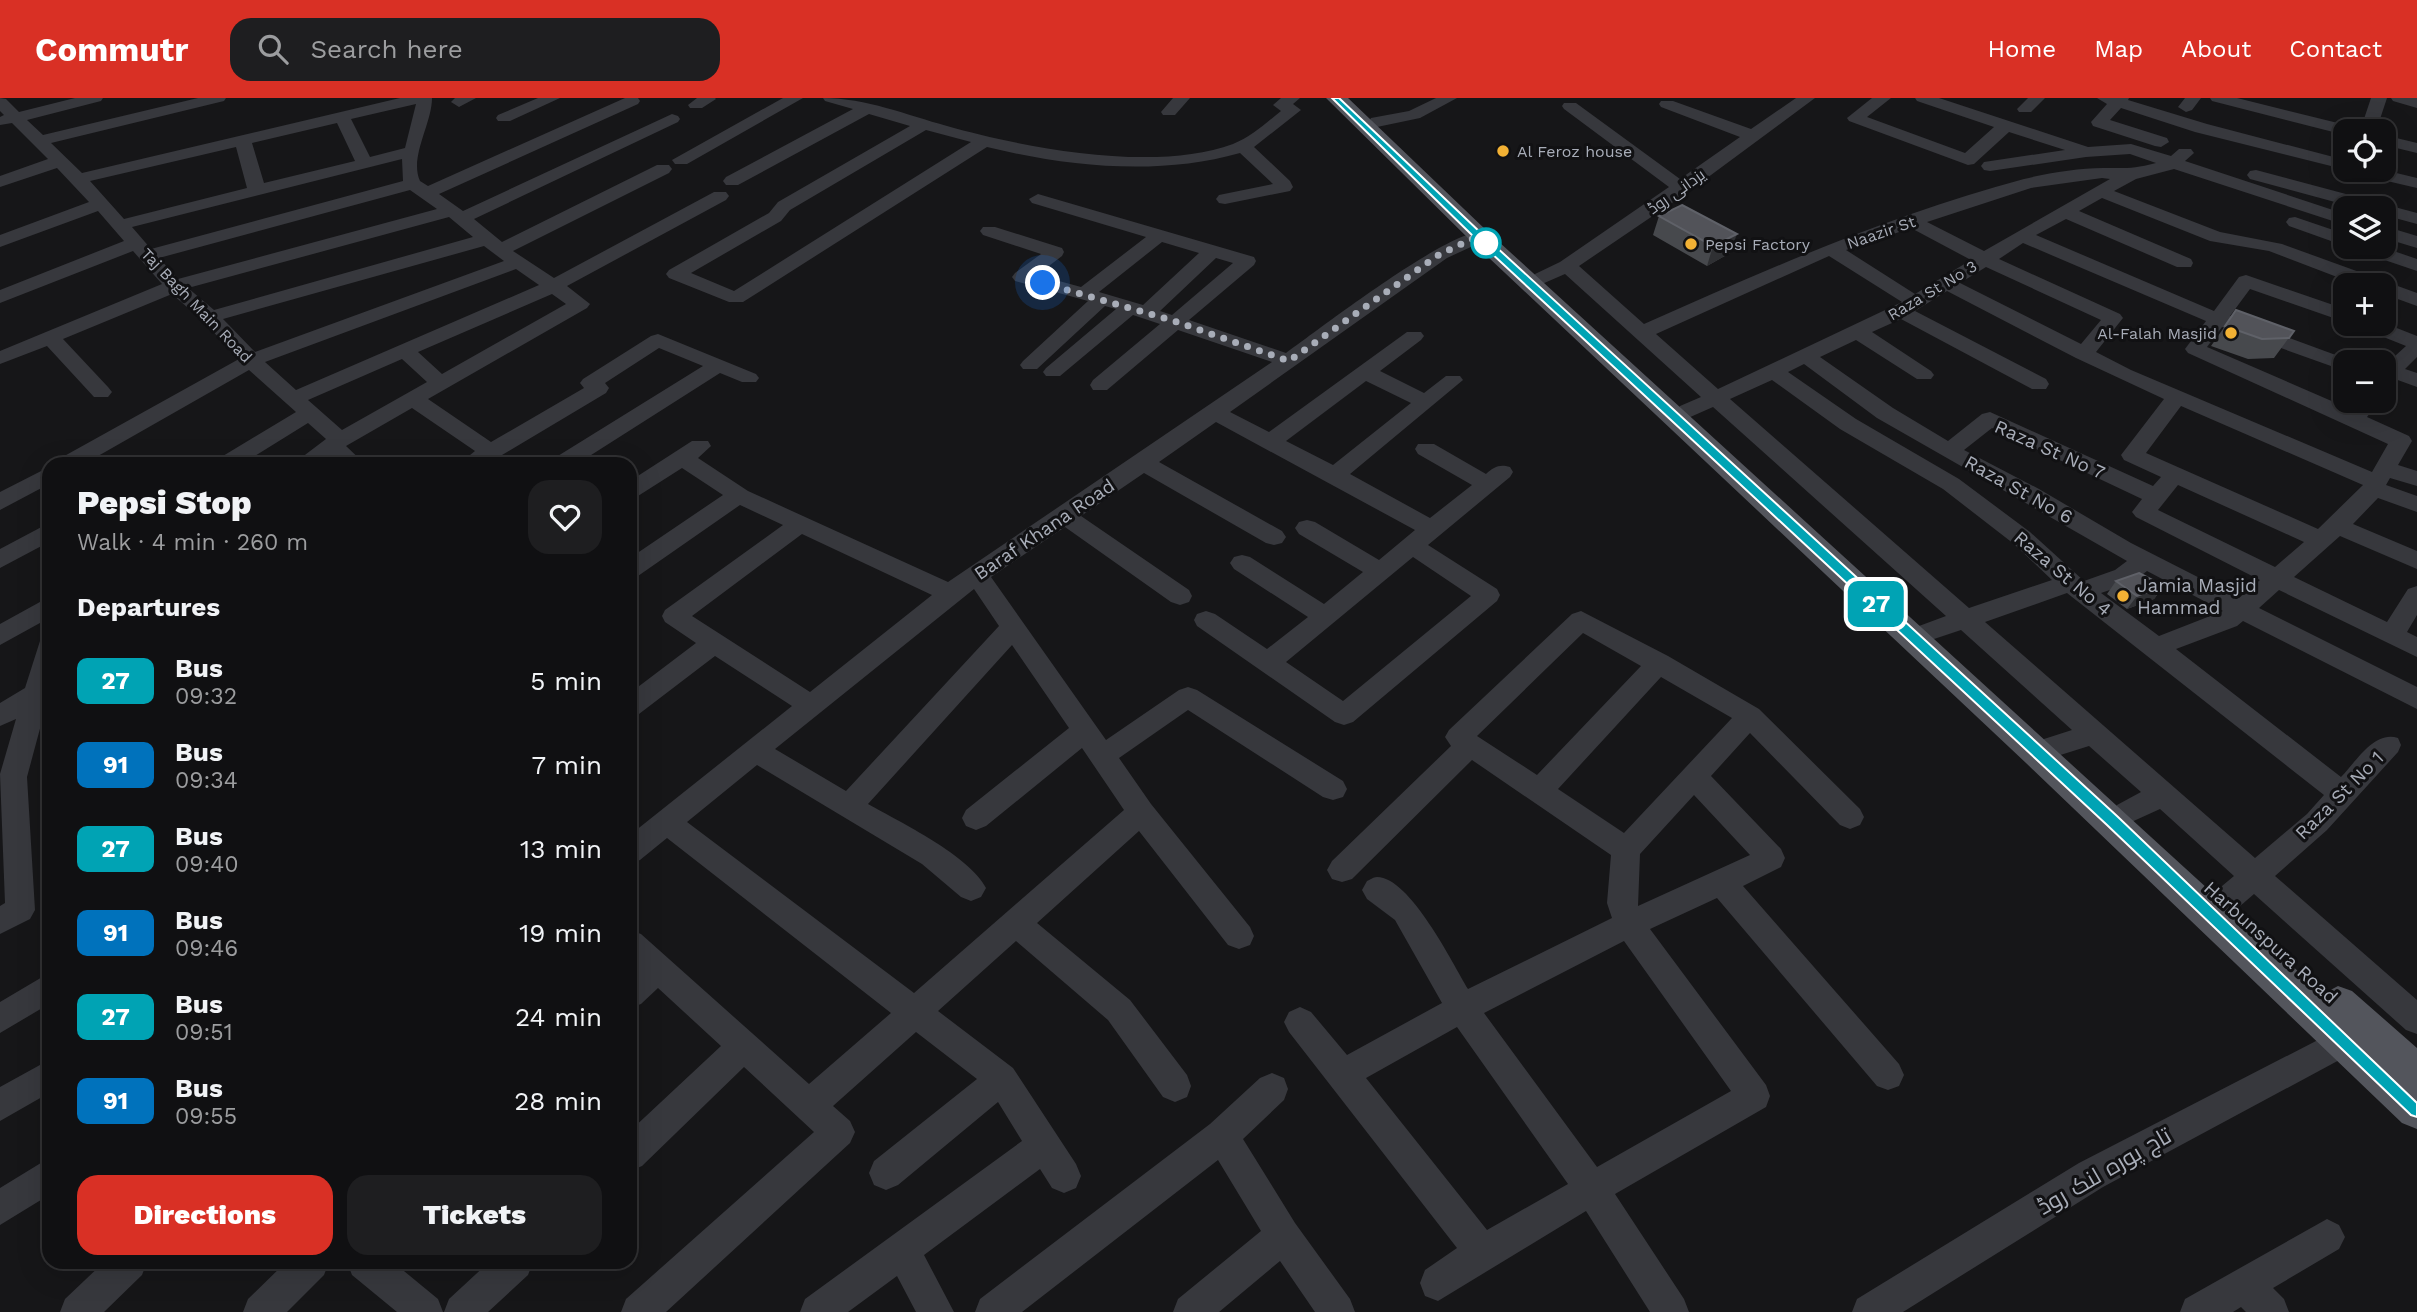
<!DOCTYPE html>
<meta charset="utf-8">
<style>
:root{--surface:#101012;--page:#1e1e20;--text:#f1f3f6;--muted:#9c9d9f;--line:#303032;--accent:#d93025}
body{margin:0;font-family:"Work Sans",Cairo,sans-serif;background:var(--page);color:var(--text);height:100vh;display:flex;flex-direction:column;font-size:26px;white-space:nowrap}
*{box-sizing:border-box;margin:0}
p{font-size:23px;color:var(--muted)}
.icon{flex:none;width:38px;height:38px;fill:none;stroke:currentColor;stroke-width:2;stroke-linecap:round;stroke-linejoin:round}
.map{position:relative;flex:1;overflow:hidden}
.panel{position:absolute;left:42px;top:359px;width:595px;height:812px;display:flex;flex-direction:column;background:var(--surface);border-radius:21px;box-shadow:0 7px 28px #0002,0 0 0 2px var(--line)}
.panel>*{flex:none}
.badge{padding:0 14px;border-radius:10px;font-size:24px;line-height:46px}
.tools{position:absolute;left:2333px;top:21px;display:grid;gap:14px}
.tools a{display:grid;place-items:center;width:63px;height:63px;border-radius:14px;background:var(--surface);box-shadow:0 7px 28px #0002,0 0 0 2px var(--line);font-size:35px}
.you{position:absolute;width:35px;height:35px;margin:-18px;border:5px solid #fff;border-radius:50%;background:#1a73e8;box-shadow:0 0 0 10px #1a73e833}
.map>.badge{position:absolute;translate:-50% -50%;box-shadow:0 0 0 4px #fff}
h2{padding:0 35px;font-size:26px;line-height:63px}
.round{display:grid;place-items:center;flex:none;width:74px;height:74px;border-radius:21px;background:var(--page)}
.summary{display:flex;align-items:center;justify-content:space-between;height:119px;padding:0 35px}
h1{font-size:33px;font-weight:800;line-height:52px}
.primary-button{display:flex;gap:14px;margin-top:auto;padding:14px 35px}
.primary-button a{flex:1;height:80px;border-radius:21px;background:var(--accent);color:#fff;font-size:28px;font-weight:800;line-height:80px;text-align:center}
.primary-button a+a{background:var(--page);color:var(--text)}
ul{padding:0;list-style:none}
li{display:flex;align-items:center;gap:21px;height:84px;padding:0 35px}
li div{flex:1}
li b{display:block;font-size:26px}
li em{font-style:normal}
li .badge{min-width:77px;font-weight:700;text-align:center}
header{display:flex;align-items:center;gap:42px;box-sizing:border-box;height:98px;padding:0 35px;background:var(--accent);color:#fff}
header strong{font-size:33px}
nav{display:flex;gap:38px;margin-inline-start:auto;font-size:24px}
.search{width:490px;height:63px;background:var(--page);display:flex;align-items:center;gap:18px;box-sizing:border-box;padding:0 24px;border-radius:21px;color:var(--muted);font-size:26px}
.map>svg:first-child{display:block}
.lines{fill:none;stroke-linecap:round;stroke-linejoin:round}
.minor{fill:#37383d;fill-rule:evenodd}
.major{fill:#53555c;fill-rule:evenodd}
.wall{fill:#47494d}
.shaded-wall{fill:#2f3033}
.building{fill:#525359;stroke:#5f6168;stroke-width:2}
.line{fill:#00a3b4;stroke:#fff;stroke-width:2}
.walk{stroke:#a8adb8;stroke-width:7;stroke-dasharray:0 12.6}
.poi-dot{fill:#f2b134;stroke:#111113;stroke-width:2.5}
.stop-dot{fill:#fff;stroke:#00a3b4;stroke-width:3.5}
.labels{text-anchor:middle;stroke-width:6;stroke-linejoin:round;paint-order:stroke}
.far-poi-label{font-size:16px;fill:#a8adb8;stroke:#111113;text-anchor:start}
.far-street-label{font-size:16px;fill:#a8adb8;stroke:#111113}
.street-label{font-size:19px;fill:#a8adb8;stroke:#111113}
.poi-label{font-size:19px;fill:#a8adb8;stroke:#111113;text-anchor:start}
.near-street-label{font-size:23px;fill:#a8adb8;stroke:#111113}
</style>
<header>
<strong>Commutr</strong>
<div class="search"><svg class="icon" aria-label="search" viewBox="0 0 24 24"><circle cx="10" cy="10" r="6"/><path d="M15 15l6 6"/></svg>Search here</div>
<nav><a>Home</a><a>Map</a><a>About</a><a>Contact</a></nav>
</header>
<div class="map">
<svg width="2417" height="1214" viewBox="0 0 2417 1214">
<rect width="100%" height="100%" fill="#161618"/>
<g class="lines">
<path class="minor" d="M0,0L6,1L19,14L75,0H103L101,3L27,22L43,37L198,0H226L224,3L51,45L82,75L400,0H432C432,26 409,59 420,83L428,88L625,0H638L640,3L638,6L439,96L463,113L672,16L678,18L680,21L678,24L474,121L502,144L657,67H669L672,71L669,75L513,153L554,180L714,94H726L729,98L726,102L567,188L590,206L587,210L428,301L491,344L584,290L580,285L583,281L651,238L658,236L756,276L759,280L756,284H742L720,275L577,366H550L553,361L703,268L659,250L605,285L609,290L606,295L487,366H459L475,353L412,310L346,348L365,366H339L330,359L320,366H293L326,341L308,325L242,366H215L218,361L296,314L249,272L84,366H56L59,361L239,261L203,223L172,196L63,241L108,289L112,294L108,299H94L47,248L0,266V253L162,186L133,153L0,205V192L124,143L98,113L0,149V137L89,104L57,70L0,89V78L48,61L12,25L0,27V19L4,17L0,13ZM416,6L405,50L370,59L351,21ZM337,25L355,63L264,85L252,45ZM236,49L247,90L124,121L90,83ZM402,61L403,83L151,151L132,129ZM410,92L437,111L178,181L159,160ZM449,119L473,139L214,212L188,190ZM484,148L504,163L255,254L223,221ZM516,171L539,187L296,292L265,264ZM552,196L566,206L442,276L418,254ZM402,261L427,284L342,332L308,302Z
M455,0H476L459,9L451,4Z
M538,0H560L510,23H498L496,20L498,17Z
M697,0H715L716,1L702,10H690L688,7Z
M783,0H803L687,66H675L672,62Z
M823,0C866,0 907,17 947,28C1025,50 1155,75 1233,46C1251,39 1266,25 1281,13L1273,7L1281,0H1300L1293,6L1301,12L1254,49L1290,83L1293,89L1290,93L1225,106L1219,105L1216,101L1219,97L1273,86L1240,55C1159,78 1069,69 987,49L743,204H729L669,180L666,176L669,172L769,115L778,104L910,28L869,16L738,87H726L723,83L726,79L853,11L825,3ZM926,32L971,44L734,193L691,175L781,123L790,112Z
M1173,0H1190L1175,17H1163L1161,14Z
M1436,0H1457L1420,20L1377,29L1369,24L1371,20L1409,13Z
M1796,0H1815L1688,94L1579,168L1644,226C1768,171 1892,116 2024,81C2048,75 2079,70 2103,70C2127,70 2133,71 2156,65L2130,56L2086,59L1990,73L1984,72L1981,68L1984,64L2065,52L2009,34L1974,66L1968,67L1849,23L1847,20L1872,0H1891L1867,19L1965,55L1994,29L1917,3L1915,0H1939L2088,49L2131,46L2171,58L2179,51H2191L2194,55L2185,63L2345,116V127L2174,71L2136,81L2114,93L2220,134L2282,146L2417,195V208L2384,196V187H2358L2269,153L2210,143L2102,100L2079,113L2191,161L2193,165L2191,169H2177L2066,121L2036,137L2214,213L2239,179L2246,177L2345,211V224L2250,191L2230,218L2352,263L2345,264V273L2222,229L2207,249L2350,311L2358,303H2379L2367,319L2409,338L2412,343L2398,367L2417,373V388L2390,380L2386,387L2417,398V414L2378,400L2353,426L2417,453V471L2340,438L2294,479L2387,524L2408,491L2417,488V517L2407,534L2417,539V559L2279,492L2259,510L2417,589V611L2243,523L2237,528L2176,551L2341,679C2356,664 2374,632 2398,640L2401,647L2398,654L2327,732L2275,778L2417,902V936L2406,932L2254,796C2241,807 2233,817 2216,811L2211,802L2216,793L2234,778L2160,711L2127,726L2117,723L2113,715L2117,707L2141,694L2089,648L2054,659L2044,655L2041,648L2044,641L2072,632L1961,532L1928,543L1919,540L1915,534L1919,528L1946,518L1713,309L1688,320L1680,318L1677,313L1680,308L1701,299L1565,176L1542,186L1532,180L1535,176L1560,164L1669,89L1564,11L1562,8L1564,5H1576L1680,81L1740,39L1661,9L1659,6L1661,3H1673L1751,31ZM2102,80L2110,81L1984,153L1927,124L2031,90ZM1911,130L1971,162L1915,196L1846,152ZM2023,145L2206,223L2185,251L2188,255L2388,346L2372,374L2131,272L2096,254L2123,220L2120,216L1999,161ZM1829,158L1902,204L1718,291L1656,236ZM1986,169L2101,222L2081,246L1960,185ZM1947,193L2076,260L2164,301L2121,357L2124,362L2161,379L2153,388L1990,314L1982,316L1948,343L1893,310L1820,259L1856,242L1917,281H1931L1934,277L1931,273L1872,234L1901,221L2032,291H2046L2049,286L2046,281L1915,213ZM1804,266L1877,320L2127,463L2115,472L2084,483L2030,434L1959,381L1856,321L1788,274ZM1772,282L1840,331L1943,391L2014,446L2052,482L1969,510L1730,301ZM2181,308L2363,387L2318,431L2146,355ZM1992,330L2142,401L2132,414L2136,419L2260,482L2239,500L2131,445L2039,391L1964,352ZM2178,387L2304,444L2275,469L2158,412ZM2147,473L2223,513L2159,538L2101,495L2133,484ZM2067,495L2324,697L2307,716L2255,760L1985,524Z
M2028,0H2045L2031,14H2019L2017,11Z
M2097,0H2129L2128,2L2207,26L2345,62L2347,72L2195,34L2121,10L2110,22L2167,40L2169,44L2161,49L2155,48L2093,28L2091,24L2107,6Z
M2185,0H2201L2192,12L2186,14L2178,9Z
M2210,0H2237L2354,29L2356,33H2345V37L2212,3Z
M2371,0H2387L2376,33H2360Z
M2391,0H2417V10L2393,3Z
M2384,37L2417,45V55L2384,47Z
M2256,72L2417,115V126L2384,117V110H2357L2250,81L2247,77L2250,73Z
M2354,72H2384L2417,80V90L2357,76Z
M1038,96L1254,159L1256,163L1254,167L1189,222L1286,255C1317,233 1455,126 1486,134L1488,138L1486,142L1447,160L1230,314L1269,334L1407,234H1421L1424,238L1421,242L1380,273L1424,295L1446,278H1460L1463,282L1350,376L1430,420L1472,387L1418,356L1415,351L1418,346H1434L1486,376C1494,369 1499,366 1510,369L1513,374L1510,379L1428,447L1497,491L1500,497L1497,503L1353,624L1344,627L1335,624L1197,528L1194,522L1197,516L1206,513L1215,516L1267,551L1308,519L1234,471L1230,465L1234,459L1242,457L1250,459L1324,506L1363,474L1299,436L1295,430L1299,424L1307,422L1315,424L1379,462L1415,432L1216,324L1159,364L1282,433L1286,439L1282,445L1274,447L1266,445L1144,375L1081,418L1189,492L1192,498L1189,504L1180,507L1171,504L1065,429L991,479L1106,642L1179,592L1188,589L1197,592L1343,683L1347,691L1343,699L1333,702L1323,699L1188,612L1119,660L1151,706L1250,829L1254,838L1250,847L1239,851L1228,847L1139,733L1037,825L1130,902L1187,977L1191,988L1187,999L1175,1004L1163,999L1108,922L1016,843L938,913L1013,970L1076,1066L1081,1078L1076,1090L1064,1095L1052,1090L1040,1071L924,1157L954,1214H916L897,1178L848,1214H800L805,1201L1022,1043L998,1004L898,1087L886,1092L874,1087L869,1075L874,1063L977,981L916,934L833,1008L850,1023L855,1034L850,1045L666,1214H621L626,1201L814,1034L744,969L642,1068L630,1073V1033L721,948L658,890L641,906L630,910V876L636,870L630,864V832L641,836L809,986L891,915L667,740L640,762L630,766V737L792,608L715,558L639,616L630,619V595L696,545L665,524L662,518L665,512L783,427L740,407L638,478L630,480V460L723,397L682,370L638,398L630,401V383L692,343H708L711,348L698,360L748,393L948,484L1272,264L1178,232L1107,292H1093L1090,287L1093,282L1160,226L1133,217L1060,278H1046L1043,274L1046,270L1116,211L1105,208L1037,271H1023L1020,267L1023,263L1088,203L1015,183L1012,179L1015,175L1041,156L983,137L980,133L983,129H995L1062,150L1064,154L1062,158L1037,177L1081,189L1146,139L1032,105L1029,101ZM1162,144L1199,155L1143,207L1099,194ZM1216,160L1233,165L1172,217L1160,213ZM1366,283L1411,305L1333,367L1286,343ZM802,436L932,497L810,594L692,518ZM1413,459L1471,498L1343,603L1286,564ZM974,491L999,528L846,693L775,651ZM1012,547L1069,630L966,712L962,720L966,728L976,732L986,728L1082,650L1124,712L914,895L687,724L757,667L922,766L961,799L971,803L981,799L986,790C970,758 900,724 868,706Z
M2295,119L2345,136V148L2289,128L2286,124L2289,120Z
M2384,128L2417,138V150L2384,140Z
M2356,149H2382L2417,161V173L2358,153Z
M2384,225L2417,238V259L2405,271L2417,275V289L2395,281L2384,286V268L2406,248L2361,230L2358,226Z
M49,369V386L0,412V394Z
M49,425V444L0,470V451Z
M49,499V520L0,547V526Z
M1581,513L1668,558L1759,611L1860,711L1864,719L1860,727L1850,731L1840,727L1750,635L1711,678L1781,751L1785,760L1781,769L1743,788L1899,966L1904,977L1899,988L1888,992L1877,988L1717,800L1650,831L1766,987L1770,998L1766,1009L1615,1096L1684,1201L1689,1214H1650L1586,1113L1438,1203L1425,1198L1420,1185L1425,1172L1457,1150L1289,934L1284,924L1289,914L1300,909L1311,914L1347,957L1442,905L1395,822L1367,801L1362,792L1367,783C1370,782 1373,779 1377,779C1410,779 1453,866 1468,891L1612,820L1607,805L1611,757L1472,662L1352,781L1342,784L1332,781L1327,772L1332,763L1451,648L1445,639L1449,632L1572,516ZM1583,535L1641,568L1537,677L1477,638ZM1661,579L1732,620L1624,735L1558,691ZM1694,697L1750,757L1638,808L1640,756ZM1624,843L1731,993L1597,1069L1484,915ZM1457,929L1568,1086L1487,1132L1366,980Z
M49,541V597L27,679L35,812L30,821L0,836V808L5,805L0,676L16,621L0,628V605L25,590L40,543Z
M49,875V906L0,935V904Z
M2345,928L2356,933L2361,943L2356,953L2103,1089L1903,1214H1852L1857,1201L2079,1065Z
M49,962V995L0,1023V989Z
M1272,975L1284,980L1288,991L1284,1002L1243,1041L1295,1125L1350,1201L1355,1214H1315L1280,1163L1219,1214H1173L1178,1201L1261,1133L1218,1062L1022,1214H975L980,1201L1210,1026L1260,980Z
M49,1060V1097L0,1127V1090Z
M2327,1121L2339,1127L2345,1139L2339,1151L2273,1190L2284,1201L2289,1214H2246L2241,1209L2233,1214H2180L2185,1201Z
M104,1164H147L142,1177L104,1214H60L65,1201Z
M286,1164H329L324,1177L287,1214H243L248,1201Z
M347,1164H393L438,1201L443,1214H397L352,1177Z
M489,1164H533L528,1177L488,1214H444L449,1201Z"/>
<path class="major" d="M1326,0H1348L1487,133L2323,896L2338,888L2352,893L2417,950V1031L2402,1025L2026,665L1471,143Z"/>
</g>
<path class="wall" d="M1659,118L1730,155L1707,168L1653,137Z
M2225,228L2294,233L2274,260L2248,261L2211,248Z
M2116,483L2164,488L2154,501L2127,511L2107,496Z"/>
<path class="shaded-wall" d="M1737,136L1730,155L1707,168L1713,148Z
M2164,488L2154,501L2127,511L2137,498Z"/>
<path class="building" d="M1682,107L1737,136L1713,148L1659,118Z
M2236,212L2294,233L2289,240L2262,241L2225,228Z
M2139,475L2164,488L2137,498L2116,483Z"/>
<path class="line" d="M1332,0H1339L1482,136L2117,718L2417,1005V1019L2411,1017L2107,727L1475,140Z"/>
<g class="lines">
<path class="walk" d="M1043,185L1174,223L1289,263L1440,156L1479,138L1486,145"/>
</g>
<g class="poi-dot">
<circle cx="1503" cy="53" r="7"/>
<circle cx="1691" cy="146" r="7"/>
<circle cx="2231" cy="235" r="7"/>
<circle cx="2123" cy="498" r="7"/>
</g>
<circle class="stop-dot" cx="1486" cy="145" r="14"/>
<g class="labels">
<g class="far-poi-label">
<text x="1517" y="59">Al Feroz house</text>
<text x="1705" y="152">Pepsi Factory</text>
<text x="2217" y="241" text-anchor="end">Al-Falah Masjid</text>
</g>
<g class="far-street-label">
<text transform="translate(1676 93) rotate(-35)" y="6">یزدانی روڈ</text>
<text transform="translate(1881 134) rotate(-19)" y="6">Naazir St</text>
<text transform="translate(1932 192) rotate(-31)" y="6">Raza St No 3</text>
<text transform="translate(197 207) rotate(46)" y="6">Taj Bagh Main Road</text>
</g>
<g class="street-label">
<text transform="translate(2050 351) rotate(24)" y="7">Raza St No 7</text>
<text transform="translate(2019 391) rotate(29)" y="7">Raza St No 6</text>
<text transform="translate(1044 431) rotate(-34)" y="7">Baraf Khana Road</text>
<text transform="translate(2063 475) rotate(40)" y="7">Raza St No 4</text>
<text transform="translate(2339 697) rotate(-45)" y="7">Raza St No 1</text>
<text transform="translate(2271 844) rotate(42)" y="7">Harbunspura Road</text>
</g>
<g class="poi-label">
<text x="2137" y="494">Jamia Masjid<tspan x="2137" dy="22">Hammad</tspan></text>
</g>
<g class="near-street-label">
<text transform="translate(2104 1073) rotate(-30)" y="8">تاج پورہ لنک روڈ</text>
</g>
</g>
</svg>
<div class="tools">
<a><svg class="icon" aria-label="locate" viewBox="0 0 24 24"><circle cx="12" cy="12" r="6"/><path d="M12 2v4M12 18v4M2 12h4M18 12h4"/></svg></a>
<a><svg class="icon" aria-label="layers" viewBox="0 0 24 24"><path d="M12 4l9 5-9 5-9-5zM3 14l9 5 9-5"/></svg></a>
<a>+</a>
<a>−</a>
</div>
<div class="you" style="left:1043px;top:185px"></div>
<b class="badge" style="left:1876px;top:506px;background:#00a3b4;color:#fff">27</b>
<section class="panel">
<div class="summary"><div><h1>Pepsi Stop</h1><p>Walk · 4 min · 260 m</p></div><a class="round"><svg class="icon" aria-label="heart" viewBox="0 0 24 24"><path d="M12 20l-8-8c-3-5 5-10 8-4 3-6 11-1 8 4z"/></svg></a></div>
<h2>Departures</h2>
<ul>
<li><span class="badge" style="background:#00a3b4;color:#fff">27</span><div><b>Bus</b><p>09:32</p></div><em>5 min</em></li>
<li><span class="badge" style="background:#0072bc;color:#fff">91</span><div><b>Bus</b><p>09:34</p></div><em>7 min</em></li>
<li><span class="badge" style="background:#00a3b4;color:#fff">27</span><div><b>Bus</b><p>09:40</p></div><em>13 min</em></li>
<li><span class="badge" style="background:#0072bc;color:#fff">91</span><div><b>Bus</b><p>09:46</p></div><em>19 min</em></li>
<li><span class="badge" style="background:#00a3b4;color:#fff">27</span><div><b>Bus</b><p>09:51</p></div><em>24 min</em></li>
<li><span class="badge" style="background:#0072bc;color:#fff">91</span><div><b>Bus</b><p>09:55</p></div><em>28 min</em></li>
</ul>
<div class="primary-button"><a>Directions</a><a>Tickets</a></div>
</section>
</div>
